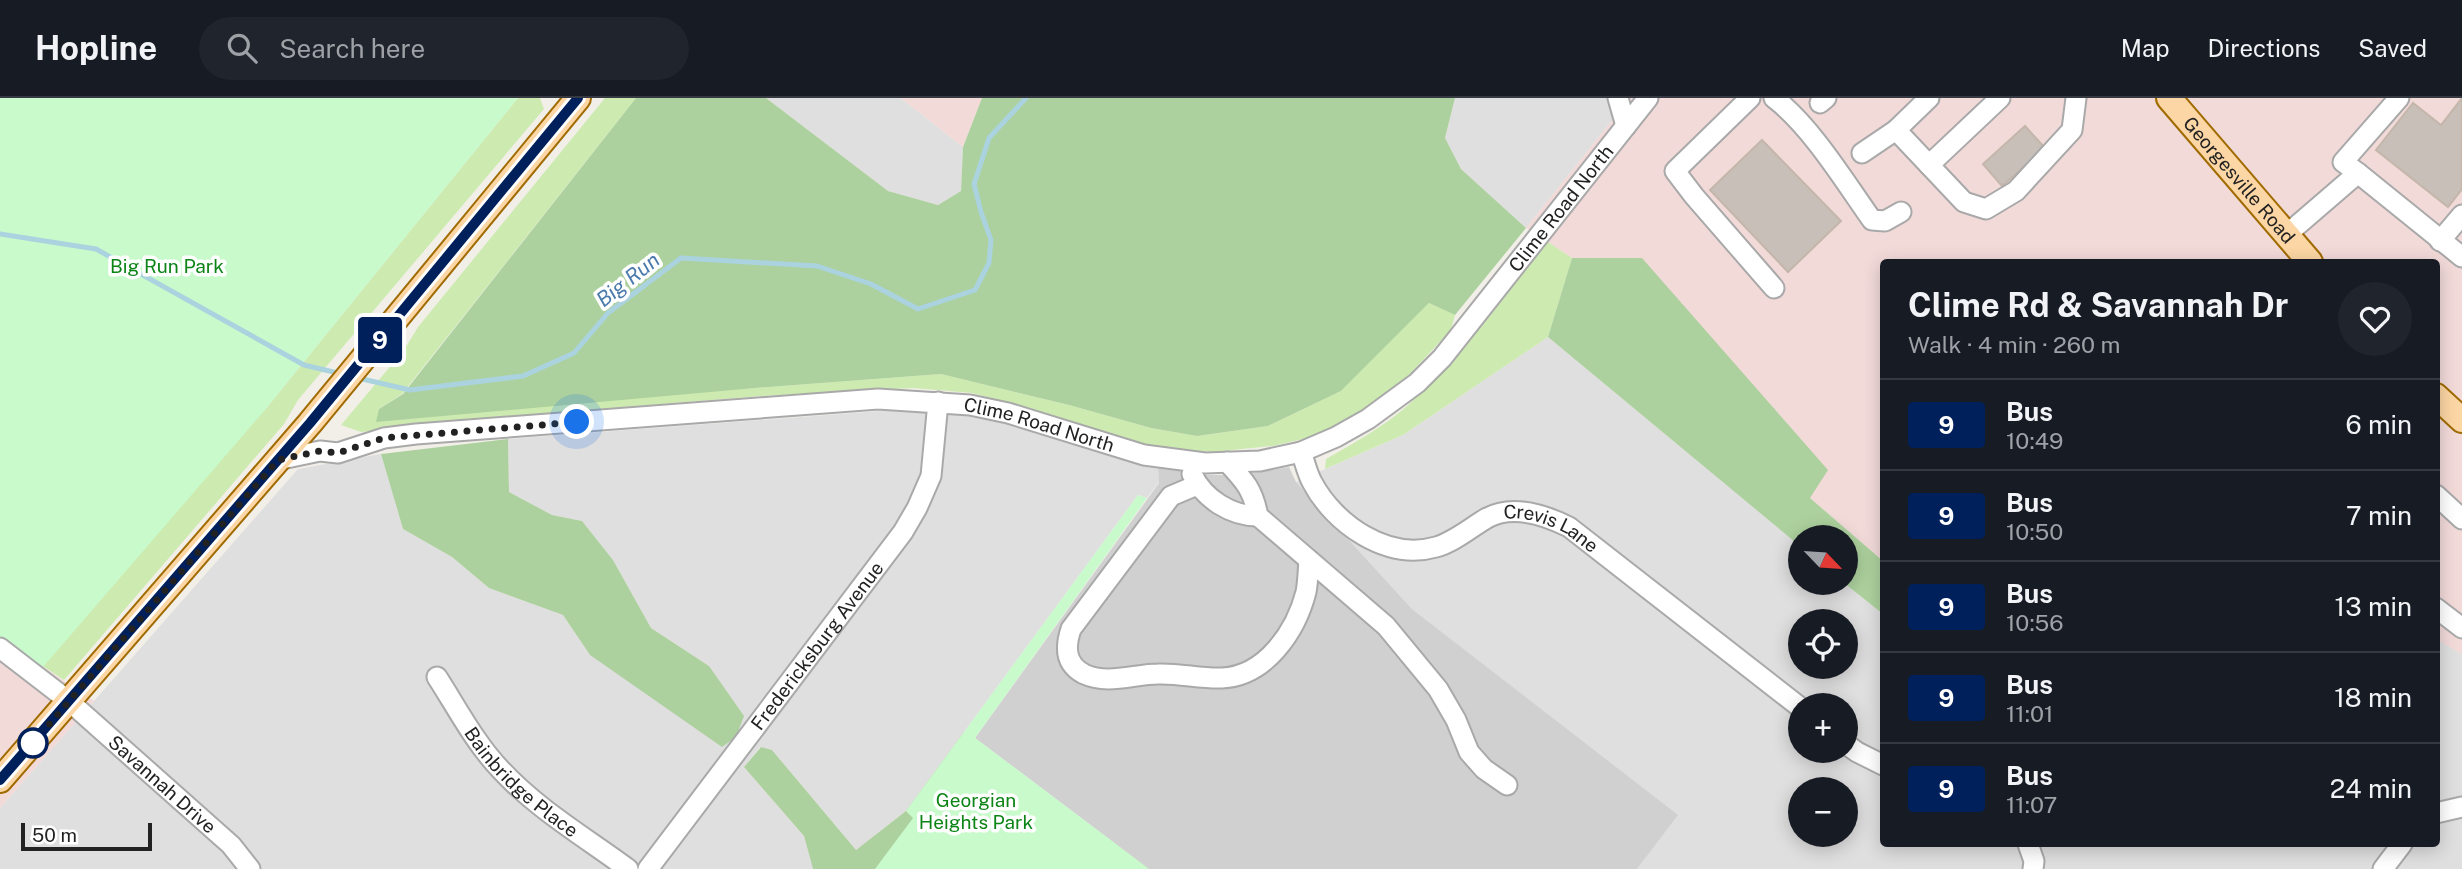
<!DOCTYPE html>
<meta charset="utf-8">
<style>
:root{--surface:#171b24;--page:#20242c;--text:#f1f3f6;--muted:#9ea1a6;--line:#363941}
body{margin:0;font-family:"Public Sans",sans-serif;background:var(--page);color:var(--text);height:100vh;display:flex;flex-direction:column;font-size:26px;white-space:nowrap}
*{box-sizing:border-box;margin:0}
p{font-size:23px;color:var(--muted)}
.icon{flex:none;width:38px;height:38px;fill:none;stroke:currentColor;stroke-width:2;stroke-linecap:round;stroke-linejoin:round}
.map{position:relative;flex:1;overflow:hidden}
.details{position:absolute;left:1880px;top:161px;width:560px;height:588px;display:flex;flex-direction:column;background:var(--surface);border-radius:7px;box-shadow:0 4px 18px #0003}
.details>*{flex:none}
.badge{padding:0 14px;border-radius:5px;font-size:24px;line-height:46px}
.needle{width:46px;rotate:115deg}
.fabs{position:absolute;left:1788px;top:427px;display:grid;gap:14px}
.fabs a{display:grid;place-items:center;width:70px;height:70px;border-radius:50%;background:var(--surface);box-shadow:0 4px 18px #0003;font-size:35px}
.scale{position:absolute;left:21px;bottom:18px;width:131px;box-sizing:border-box;padding-left:7px;border:4px solid #222;border-top:0;font-size:19px;line-height:24px;white-space:nowrap;color:#222;-webkit-text-stroke:5px #fff;paint-order:stroke}
.you{position:absolute;width:35px;height:35px;margin:-18px;border:5px solid #fff;border-radius:50%;background:#1a73e8;box-shadow:0 0 0 10px #1a73e833}
.map>.badge{position:absolute;translate:-50% -50%;box-shadow:0 0 0 4px #fff}
.round{display:grid;place-items:center;flex:none;width:74px;height:74px;border-radius:37px;background:var(--page)}
.summary{display:flex;align-items:center;justify-content:space-between;height:119px;padding:0 28px}
h1{font-size:33px;font-weight:700;line-height:52px}
ul{padding:0;list-style:none}
li{display:flex;align-items:center;gap:21px;height:91px;padding:0 28px;border-top:2px solid var(--line)}
li div{flex:1}
li b{display:block;font-size:26px}
li em{font-style:normal}
li .badge{min-width:77px;font-weight:700;text-align:center}
header{display:flex;align-items:center;gap:42px;box-sizing:border-box;height:98px;padding:0 35px;background:var(--surface);border-bottom:2px solid var(--line)}
header strong{font-size:33px}
nav{display:flex;gap:38px;margin-inline-start:auto;font-size:24px}
.search{width:490px;height:63px;background:var(--page);display:flex;align-items:center;gap:18px;box-sizing:border-box;padding:0 24px;border-radius:38px;color:var(--muted);font-size:26px}
.map>svg:first-child{display:block}
.residential{fill:#e0dfdf;fill-rule:evenodd}
.commercial{fill:#f2dad9}
.religious{fill:#d0d0d0}
.grass{fill:#cdebb0}
.forest{fill:#add19e}
.park{fill:#c8facc}
.lines{fill:none;stroke-linecap:round;stroke-linejoin:round}
.stream{stroke:#aad3df;stroke-width:5}
.building{fill:#c7bfb8;stroke:#c4b6ab;stroke-width:2}
.minor-casing{stroke:#a9a9a9;stroke-width:23}
.major-casing{stroke:#a06b00;stroke-width:28}
.minor{stroke:#fff;stroke-width:19}
.major{stroke:#fcd6a4;stroke-width:24}
.line-casing{stroke:#fff;stroke-width:16}
.line{stroke:#00205b;stroke-width:10}
.walk{stroke:#222;stroke-width:7;stroke-dasharray:0 12.6}
.stop-dot{fill:#fff;stroke:#00205b;stroke-width:3.5}
.labels{text-anchor:middle;stroke-width:7;stroke-linejoin:round;paint-order:stroke}
.street-label{font-size:19px;fill:#222;stroke:#fff}
.park-label{font-size:19px;fill:#0c8416;stroke:#fff}
.water-label{font-size:21px;font-style:italic;fill:#4a7aab;stroke:#fff}
</style>
<header>
<strong>Hopline</strong>
<div class="search"><svg class="icon" aria-label="search" viewBox="0 0 24 24"><circle cx="10" cy="10" r="6"/><path d="M15 15l6 6"/></svg>Search here</div>
<nav><a>Map</a><a>Directions</a><a>Saved</a></nav>
</header>
<div class="map">
<svg width="2462" height="771" viewBox="0 0 2462 771">
<rect width="100%" height="100%" fill="#f2efe9"/>
<path class="residential" d="M766,0H901L963,49L961,93L938,107L888,93Z
M1455,0H1630L1526,130L1461,71L1445,40Z
M1548,239L1801,449V485H1844L1883,516V746H2220L2224,749L2227,746H2436L2437,540L2462,556V771H1637L1677,717L1412,511L1296,384L1403,337ZM1801,523H1846V569H1801ZM1801,607H1846V653H1801ZM1801,691H1846V737H1801Z
M907,311L999,320L1158,369L1159,384L1147,400L1138,397L906,713L856,752L772,652L760,649L744,669L804,738L813,771H0V710L298,371L381,356L403,431L452,459L489,490L563,517L590,557L709,568L651,530L613,462L582,423L552,417L509,394L508,341Z"/>
<path class="commercial" d="M901,0H982L963,49Z
M1630,0H2462V556L2436,541V164H1883V463L1810,400L1642,160H1572L1526,130Z
M0,540L94,603L0,710Z"/>
<path class="religious" d="M1158,369L1200,377H1243L1289,369L1296,384L1412,511L1678,717L1637,771H1149L975,640L1159,385Z"/>
<path class="grass" d="M518,0H540L544,11L298,302L284,326L64,582L0,540V332L264,313Z
M605,0H636L402,296L379,311L755,290L941,276L1069,307L1151,330L1197,338L1268,328L1341,293L1429,205L1455,217L1451,232L1409,277L1365,313L1320,337L1273,348L1212,354L1161,350L1128,343L1032,311L972,295L913,290L761,298L526,317L361,334L341,327L404,252L418,229Z
M1548,144L1572,160L1548,239L1403,337L1325,371L1326,361C1354,345 1383,329 1407,308C1461,260 1503,200 1548,144Z"/>
<path class="forest" d="M636,0H766L888,93L938,107L961,93L963,49L982,0H1455L1445,40L1461,71L1526,130L1455,217L1429,205L1341,293L1268,328L1197,338L1151,330L1069,307L941,276L755,290L376,324L379,311L403,296Z
M1572,160H1642L1828,372L1810,400L1883,463V516L1844,485H1846V439H1801V449L1548,239Z
M508,341L509,394L552,417L582,423L613,462L651,530L709,568L744,618L736,639L722,649L590,557L563,517L489,490L452,459L403,431L381,356Z
M964,634L1149,771H813L804,738L744,669L761,649L772,652L856,752L906,713Z"/>
<path class="park" d="M0,0H518L264,313L43,569L0,540Z
M1138,397L1147,400L975,640L1149,771H875L913,720L906,713Z"/>
<g class="lines">
<path class="stream" d="M0,136L96,151L304,267L342,276
M358,280L410,292L523,278L574,255L608,215L681,160L817,168L871,186L918,211L975,192L989,165L991,142L981,114L974,86L989,40L1026,0"/>
</g>
<path class="building" d="M2462,0V91L2448,109L2376,52L2413,5L2441,27Z
M2025,28L2045,50L2002,88L1983,66Z
M1762,42L1841,123L1788,174L1710,92Z"/>
<g class="lines">
<defs>
<g id="minor">
<path d="M1618,0L1626,28"/>
<path d="M1750,0L1675,73L1694,98L1774,190"/>
<path d="M1774,0C1811,28 1845,84 1872,122L1885,123L1901,114"/>
<path d="M1820,5L1826,0"/>
<path d="M1896,32L1929,0"/>
<path d="M1862,55L1896,32L1964,104L1986,111L2016,93L2072,32L2076,0"/>
<path d="M1929,67L2000,0"/>
<path d="M2358,75L2343,64L2399,0"/>
<path d="M2286,137L2358,75L2462,159"/>
<path d="M2440,143L2462,117"/>
<path id="s1" d="M1301,354C1305,364 1307,375 1312,384C1334,426 1387,463 1436,449C1454,444 1470,430 1487,420C1513,406 1545,417 1569,429L1801,610"/>
<path id="s2" d="M277,362L320,353L338,355L384,340L416,336L878,301L970,307L1008,315L1144,357L1205,365L1260,363L1301,354L1336,339L1368,321L1417,285L1442,260L1648,0"/>
<path d="M1227,364C1245,383 1253,392 1258,418L1386,528L1438,591L1456,622L1469,654L1484,671L1507,687"/>
<path d="M1192,376C1204,401 1231,418 1258,418"/>
<path d="M1197,387L1171,398L1071,531C1065,549 1065,566 1084,576C1107,587 1135,576 1158,576C1179,575 1201,581 1222,580C1266,578 1296,533 1306,494C1308,484 1308,473 1309,462"/>
<path d="M2436,397L2462,421"/>
<path d="M2436,510L2462,530"/>
<path id="s3" d="M0,550L70,604L231,747L250,771"/>
<path id="s4" d="M437,579C457,610 475,645 501,672C537,711 586,740 628,771"/>
<path d="M1846,646L1857,654L1883,667"/>
<path d="M2436,715L2462,709"/>
<path d="M2028,746L2034,763L2033,771"/>
<path id="s5" d="M648,771L903,434L917,410L931,378L938,304"/>
<path d="M2383,771L2402,746"/>
</g>
<g id="major">
<path id="s6" d="M2169,0L2310,164"/>
<path d="M2436,298L2462,322"/>
<path d="M0,682L310,325L578,0"/>
</g>
</defs>
<use href="#minor" class="minor-casing"/>
<use href="#major" class="major-casing"/>
<use href="#minor" class="minor"/>
<use href="#major" class="major"/>
</g>
<g class="lines">
<defs>
<path id="line" d="M0,682L310,325L578,0"/>
</defs>
<use href="#line" class="line-casing"/>
<use href="#line" class="line"/>
<path class="walk" d="M33,645L278,362L320,353L338,355L384,340L577,324"/>
</g>
<circle class="stop-dot" cx="33" cy="645" r="14"/>
<g class="labels">
<g class="street-label">
<text dy="7" stroke="none"><textPath href="#s6" startOffset="108">Georgesville Road</textPath></text>
<text dy="7" stroke="none"><textPath href="#s2" startOffset="1400">Clime Road North</textPath></text>
<text dy="7" stroke="none"><textPath href="#s2" startOffset="770">Clime Road North</textPath></text>
<text dy="7" stroke="none"><textPath href="#s1" startOffset="310">Crevis Lane</textPath></text>
<text dy="7" stroke="none"><textPath href="#s5" startOffset="280">Fredericksburg Avenue</textPath></text>
<text dy="7" stroke="none"><textPath href="#s4" startOffset="136">Bainbridge Place</textPath></text>
<text dy="7" stroke="none"><textPath href="#s3" startOffset="212">Savannah Drive</textPath></text>
</g>
<g class="park-label">
<text x="167" y="175">Big Run Park</text>
<text x="976" y="709">Georgian<tspan x="976" dy="22">Heights Park</tspan></text>
</g>
<g class="water-label">
<text transform="translate(628 182) rotate(-38)" y="7">Big Run</text>
</g>
</g>
</svg>
<div class="fabs">
<a><svg class="needle" viewBox="-14 -14 28 28"><path d="M0-13l5 13h-10z" fill="#e53935"/><path d="M0 13l5-13h-10z" fill="#9ea1a6"/></svg></a>
<a><svg class="icon" aria-label="locate" viewBox="0 0 24 24"><circle cx="12" cy="12" r="6"/><path d="M12 2v4M12 18v4M2 12h4M18 12h4"/></svg></a>
<a>+</a>
<a>−</a>
</div>
<div class="scale">50 m</div>
<div class="you" style="left:577px;top:324px"></div>
<b class="badge" style="left:380px;top:242px;background:#00205b;color:#fff">9</b>
<section class="details">
<div class="summary"><div><h1>Clime Rd &amp; Savannah Dr</h1><p>Walk · 4 min · 260 m</p></div><a class="round"><svg class="icon" aria-label="heart" viewBox="0 0 24 24"><path d="M12 20l-8-8c-3-5 5-10 8-4 3-6 11-1 8 4z"/></svg></a></div>
<ul>
<li><span class="badge" style="background:#00205b;color:#fff">9</span><div><b>Bus</b><p>10:49</p></div><em>6 min</em></li>
<li><span class="badge" style="background:#00205b;color:#fff">9</span><div><b>Bus</b><p>10:50</p></div><em>7 min</em></li>
<li><span class="badge" style="background:#00205b;color:#fff">9</span><div><b>Bus</b><p>10:56</p></div><em>13 min</em></li>
<li><span class="badge" style="background:#00205b;color:#fff">9</span><div><b>Bus</b><p>11:01</p></div><em>18 min</em></li>
<li><span class="badge" style="background:#00205b;color:#fff">9</span><div><b>Bus</b><p>11:07</p></div><em>24 min</em></li>
</ul>
</section>
</div>
